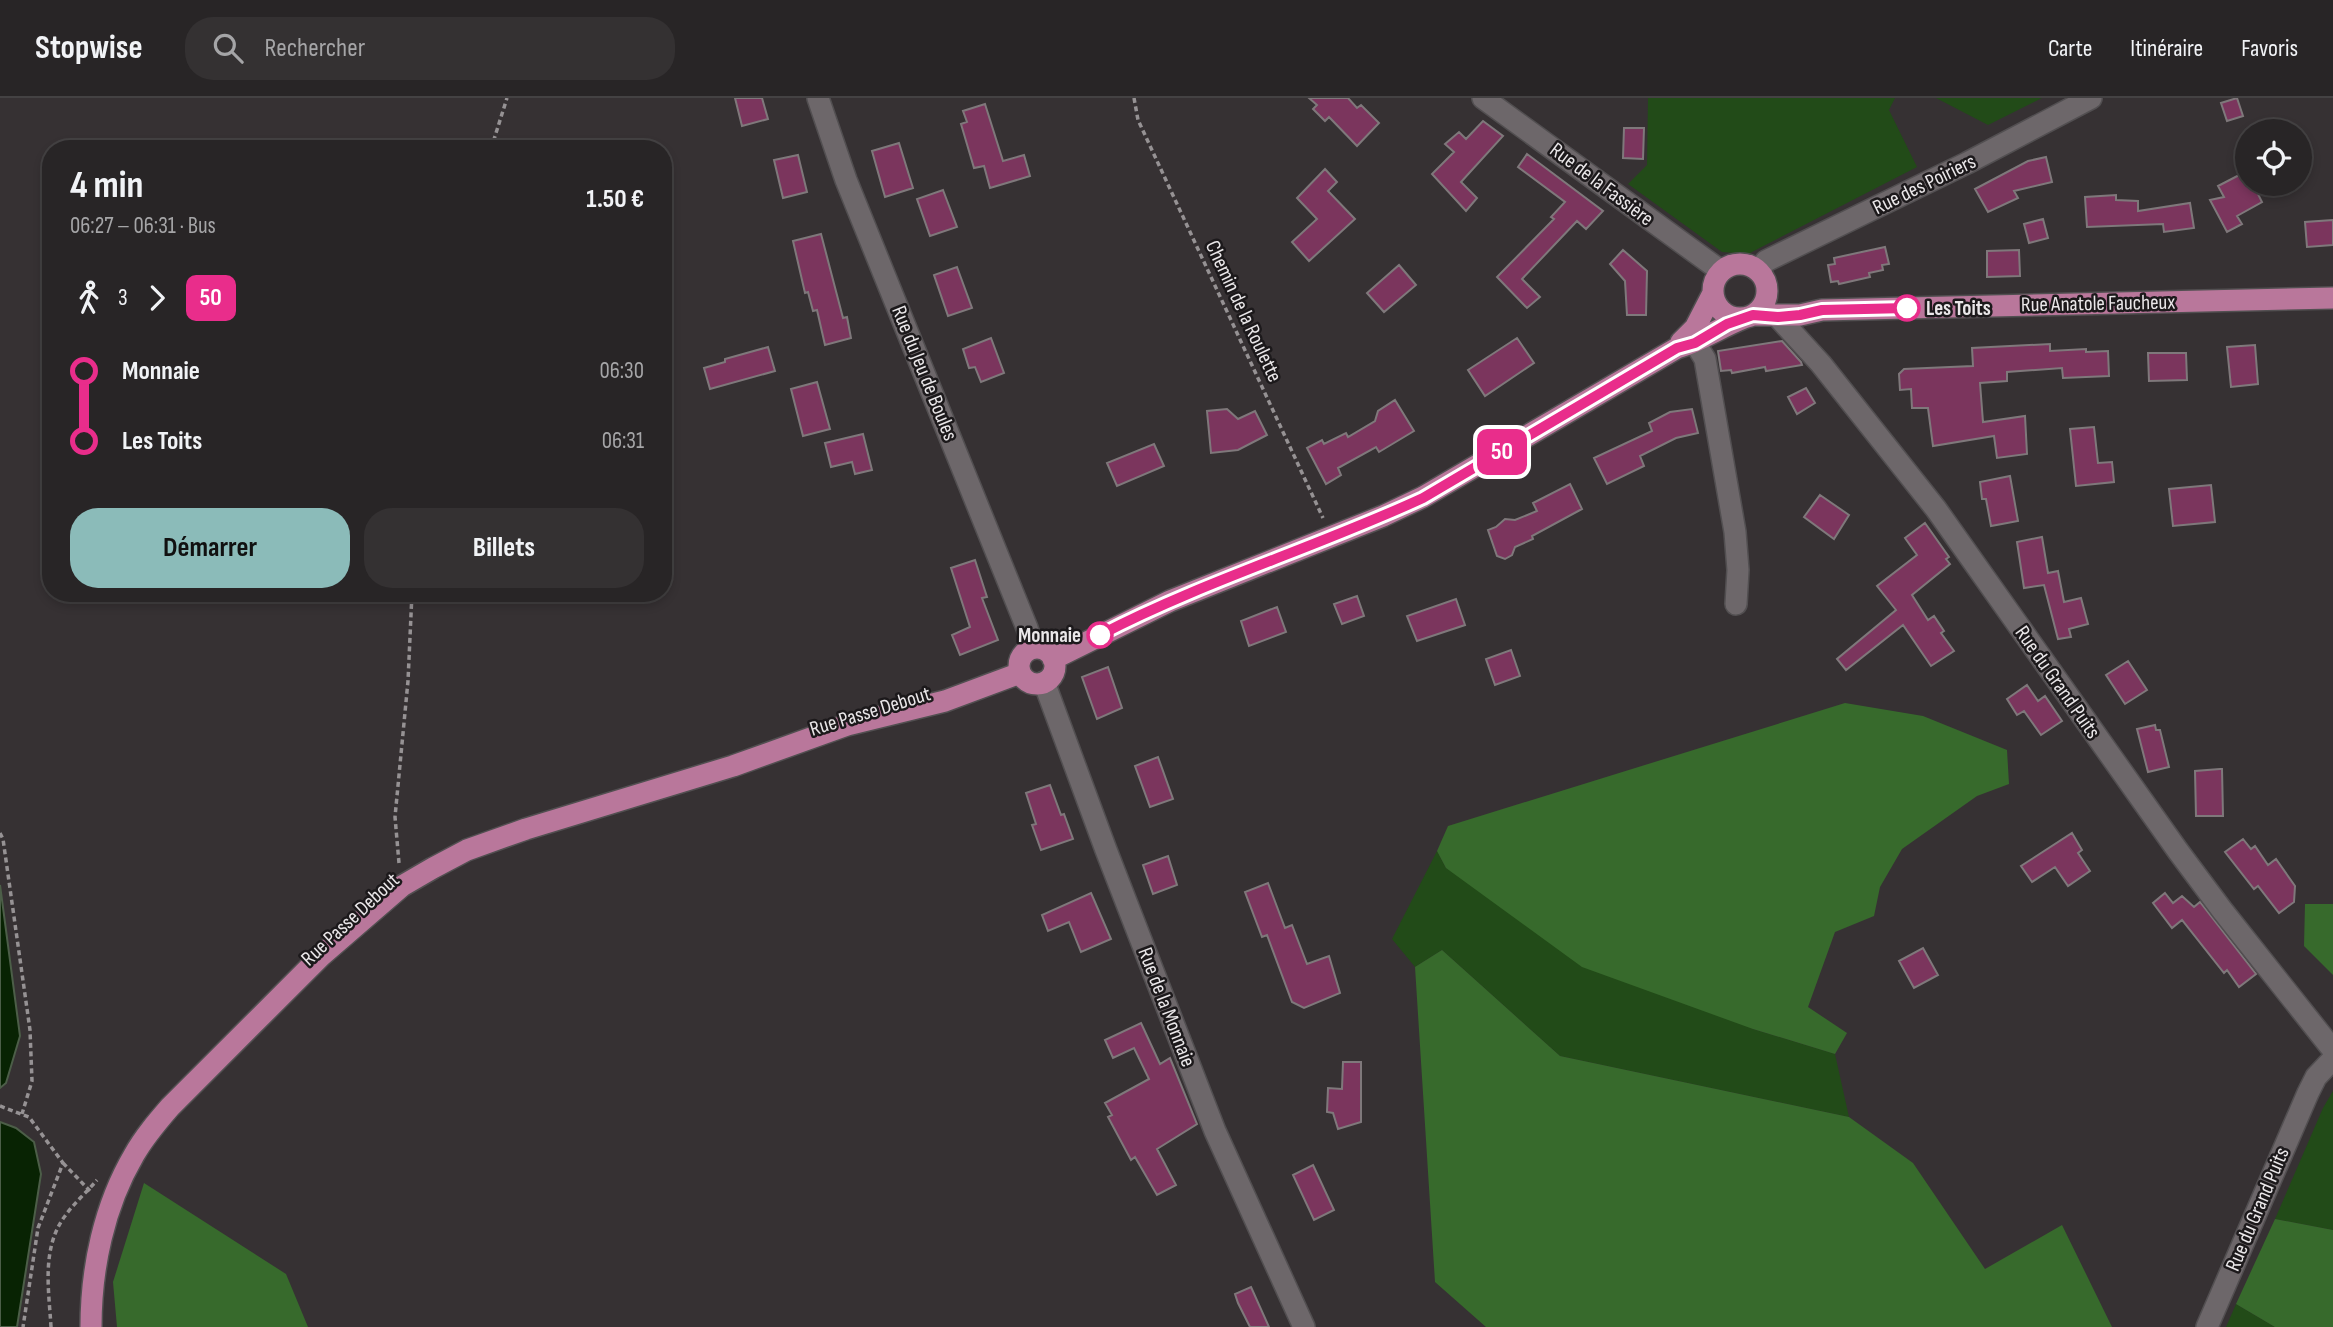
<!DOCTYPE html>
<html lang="fr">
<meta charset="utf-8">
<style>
:root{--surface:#282526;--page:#343132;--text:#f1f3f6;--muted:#a5a5a7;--line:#444243;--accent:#8bbbb9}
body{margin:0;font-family:"Sofia Sans Condensed",sans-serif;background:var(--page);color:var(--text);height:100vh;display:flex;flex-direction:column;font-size:26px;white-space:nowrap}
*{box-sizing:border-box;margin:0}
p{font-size:23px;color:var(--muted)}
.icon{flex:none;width:38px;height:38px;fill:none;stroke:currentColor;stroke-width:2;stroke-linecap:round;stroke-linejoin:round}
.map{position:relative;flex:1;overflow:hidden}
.drawer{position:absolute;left:42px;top:42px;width:630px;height:462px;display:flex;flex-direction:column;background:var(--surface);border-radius:28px;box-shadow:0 4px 10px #0003,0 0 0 2px var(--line)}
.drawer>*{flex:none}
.badge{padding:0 14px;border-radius:10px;font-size:24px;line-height:46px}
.tools{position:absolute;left:2235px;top:21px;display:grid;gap:14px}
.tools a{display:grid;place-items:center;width:77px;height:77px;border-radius:50%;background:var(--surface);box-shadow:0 4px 10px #0003,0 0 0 2px var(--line);font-size:35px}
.map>.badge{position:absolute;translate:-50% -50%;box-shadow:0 0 0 4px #fff}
.legs{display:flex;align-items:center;gap:10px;height:77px;padding:0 28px;font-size:23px}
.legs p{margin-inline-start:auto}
.headline{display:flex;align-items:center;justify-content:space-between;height:119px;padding:0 28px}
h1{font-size:38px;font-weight:700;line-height:52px}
.button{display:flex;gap:14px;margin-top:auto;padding:14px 28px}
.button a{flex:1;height:80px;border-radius:28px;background:var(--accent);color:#111;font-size:28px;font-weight:700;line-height:80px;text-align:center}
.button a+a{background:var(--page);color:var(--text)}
ul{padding:0 28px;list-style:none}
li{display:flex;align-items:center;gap:24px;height:70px;font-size:26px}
li i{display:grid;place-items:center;width:10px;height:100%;margin:0 9px;background:currentColor}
li i::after{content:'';width:18px;height:18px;margin:-9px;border:5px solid;border-radius:50%;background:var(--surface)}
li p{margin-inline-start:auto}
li:first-child i{background:linear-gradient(#0000 50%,currentColor 0)}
li:last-child i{background:linear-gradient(currentColor 50%,#0000 0)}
header{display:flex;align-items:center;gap:42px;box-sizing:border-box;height:98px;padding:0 35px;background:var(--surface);border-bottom:2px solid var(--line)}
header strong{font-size:33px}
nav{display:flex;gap:38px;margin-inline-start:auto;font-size:24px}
.search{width:490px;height:63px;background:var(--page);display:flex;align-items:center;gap:18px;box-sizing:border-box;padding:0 24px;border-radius:28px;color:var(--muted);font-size:26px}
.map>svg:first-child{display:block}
.green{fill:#224b18}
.forest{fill:#376a2c}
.water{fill:#082303;stroke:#4c5e48;stroke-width:2}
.building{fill:#7b355d;stroke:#7f787b;stroke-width:2}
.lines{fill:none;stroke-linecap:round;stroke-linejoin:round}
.minor-casing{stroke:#524f51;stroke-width:24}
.major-casing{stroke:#524f51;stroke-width:24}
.path{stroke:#969294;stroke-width:3.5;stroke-dasharray:5 3.5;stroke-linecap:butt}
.minor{stroke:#6d676a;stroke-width:21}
.major{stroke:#b9779b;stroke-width:21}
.line-1-casing{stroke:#fff;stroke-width:16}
.line-1{stroke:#e92d8b;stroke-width:10}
.stop-1-dot{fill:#fff;stroke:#e92d8b;stroke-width:3.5}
.labels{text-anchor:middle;stroke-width:5;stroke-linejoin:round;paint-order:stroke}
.street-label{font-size:21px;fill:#eae7e9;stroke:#1c191b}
.stop-label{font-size:21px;font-weight:bold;fill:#eae7e9;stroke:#1c191b;text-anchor:start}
</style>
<header>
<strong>Stopwise</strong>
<div class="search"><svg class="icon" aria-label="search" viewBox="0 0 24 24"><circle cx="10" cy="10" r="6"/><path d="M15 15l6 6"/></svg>Rechercher</div>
<nav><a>Carte</a><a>Itinéraire</a><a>Favoris</a></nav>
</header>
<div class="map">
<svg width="2333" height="1229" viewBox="0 0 2333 1229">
<rect width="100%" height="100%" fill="#363133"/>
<path class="green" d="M1648,0H1895L1889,12L1917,69L1748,156L1722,154L1628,86L1647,67Z
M1936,0H2042L1988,27Z
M1437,753L1446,770L1753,931L1835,956L1849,1019L1560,958L1442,852L1415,869L1392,841Z
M2333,993V1132L2275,1121L2323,1010Z
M2236,1206L2275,1229H2226Z"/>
<path class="forest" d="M1845,605L1923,618L2007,652L2009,686L1977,698L1902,751L1880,789L1874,818L1835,834L1808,909L1847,935L1835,956L1753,931L1582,869L1446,770L1437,753L1448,728Z
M2305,806H2333V877L2304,848Z
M1442,852L1560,958L1849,1019L1913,1065L1985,1171L2062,1127L2112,1229H1486L1435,1184L1415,869Z
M144,1085L286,1176L308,1229H117L113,1184Z
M2275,1121L2333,1132V1229H2275L2236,1206Z"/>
<path class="water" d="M0,787L20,938L6,985L0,990Z
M0,1024L16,1030L34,1044L41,1076L17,1229H0Z"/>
<path class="building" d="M735,0H762L768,21L742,28Z
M1309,0H1348L1357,10L1361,7L1379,25L1357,48L1329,19L1325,23L1313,11L1317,7Z
M2237,0L2243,18L2227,23L2221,5Z
M985,6L1003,63L1024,57L1030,78L990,90L984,68L974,70L961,26L967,24L963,13Z
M1483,23L1503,38L1461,84L1477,100L1466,113L1432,76L1454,54L1445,46L1459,34L1466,41Z
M1624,30H1644L1643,61L1623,60Z
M899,45L913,90L885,99L872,53Z
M1527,56L1603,113L1586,131L1577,123L1522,181L1540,199L1527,210L1497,179L1554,121L1551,119L1565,104L1518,69Z
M798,57L807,94L783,100L774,62Z
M2046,59L2052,84L2014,93L2018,100L1988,114L1975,91L2028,63Z
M1325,71L1337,84L1328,93L1355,121L1309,163L1292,144L1317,121L1297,100Z
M2247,73V86H2253L2262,104L2237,118L2242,126L2227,134L2210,102L2224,99L2218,88Z
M943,92L957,129L930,138L917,101Z
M2116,97V102L2138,103V113L2190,105L2194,130L2164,134L2163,126L2087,129L2085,99Z
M2043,121L2048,140L2029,145L2024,126Z
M2333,122V147L2307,149L2305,124Z
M821,136L843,220L847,219L851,240L825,247L817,212L813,213L808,194L805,195L793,143Z
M1885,149L1889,166L1882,167L1883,172L1869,175L1870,179L1839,186L1838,183L1831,184L1828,167L1835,166L1834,160Z
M1623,152L1647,173L1646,217H1627L1625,183L1610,166Z
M2019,152L2020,178L1987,179V153Z
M1399,167L1416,187L1384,214L1367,195Z
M957,169L972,210L948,218L934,177Z
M991,240L1004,275L981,284L975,269L969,270L963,251Z
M1517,240L1534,265L1485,298L1468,272Z
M1782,243L1801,264L1802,267L1766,273L1765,269L1732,275L1731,272L1721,273L1718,253Z
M2050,246V253L2086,251V254L2108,253L2109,278L2063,280L2062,270L2007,274V283L1980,285L1983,324L2025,318L2027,356L1997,360L1994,338L1933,348L1928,310H1912L1911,291L1900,292L1899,276L1904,271L1973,268L1972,250Z
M2255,247L2258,286L2231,289L2227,249Z
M768,249L775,273L710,291L704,270L725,264V261Z
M2148,255H2186L2187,282L2149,283Z
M817,284L830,331L803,338L791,291Z
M1806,290L1815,305L1797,316L1788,299Z
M1395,302L1414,333L1379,354L1376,349L1338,370L1341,377L1326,386L1307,350L1322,342L1324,346L1346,335L1348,339L1375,323L1378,313Z
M1227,311L1238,321L1255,313L1267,337L1238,352L1211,355L1207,313Z
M1692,311L1698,335L1676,340L1640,358L1644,368L1607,386L1594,360L1652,333L1649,325L1670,314Z
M2094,329L2098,365L2112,364L2114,384L2076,388L2070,331Z
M863,336L872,372L855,376L852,364L831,369L825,345Z
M1154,346L1164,368L1117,388L1107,365Z
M2010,378L2018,423L1991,428L1986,401H1982L1980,384Z
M1570,386L1582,411L1532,438L1533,441L1515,449L1512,457L1505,461L1497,458L1488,432L1496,429L1505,421L1515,422L1537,413L1533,405Z
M2211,387L2215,424L2173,428L2169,391Z
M1820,397L1849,417L1834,441L1804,419Z
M1925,425L1949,459L1946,461L1950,466L1912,497L1928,522L1934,518L1944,533L1941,535L1954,553L1931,568L1903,527L1846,572L1837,561L1896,512L1877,488L1917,457L1905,440Z
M2042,439L2048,475L2058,473L2064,504L2081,500L2088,526L2069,531L2071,539L2058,541L2044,487L2024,490L2017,444Z
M975,462L987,499L982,500L998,542L960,557L952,537L970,529L951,470Z
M1357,498L1364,518L1342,526L1334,506Z
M1456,501L1465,527L1417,543L1407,518Z
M1277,509L1286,534L1249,548L1241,523Z
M1511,552L1520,578L1495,587L1486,561Z
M2128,563L2147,592L2125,606L2106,577Z
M1108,569L1122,610L1097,621L1082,579Z
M2027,587L2038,603L2045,598L2062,623L2041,637L2024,613L2017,617L2007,601Z
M2155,627L2156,632H2160L2169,669L2148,674L2137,631Z
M1158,659L1173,701L1150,709L1135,668Z
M2220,671H2222L2223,718H2196L2195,673Z
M1050,687L1061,717L1064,716L1073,741L1041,752L1032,727L1036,726L1026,695Z
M2072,735L2082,752L2078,755L2090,773L2068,788L2055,769L2032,784L2021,768Z
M2243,741L2251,751L2255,748L2268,767L2276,761L2295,788L2294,804L2279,815L2258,788L2254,791L2225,754Z
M1168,758L1177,787L1153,796L1143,767Z
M1268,785L1285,830L1292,827L1307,866L1329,858L1340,895L1304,910L1292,904L1267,837L1262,839L1245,794Z
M1091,795L1111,841L1081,854L1069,824L1048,833L1042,817Z
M2165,795L2173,805L2182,798L2194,809L2200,804L2256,876L2239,889L2227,872L2224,875L2182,822L2172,830L2153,805Z
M1923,850L1938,877L1914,890L1899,863Z
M1141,925L1160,966L1170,960L1197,1026L1157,1051L1176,1087L1157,1097L1135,1059L1131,1062L1108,1019L1112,1017L1105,1005L1149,981L1134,950L1113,960L1105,942Z
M1343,964H1361V1024L1338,1031L1333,1015L1327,1014L1328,990L1342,991Z
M1313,1067L1334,1112L1314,1122L1293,1077Z
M1251,1189L1269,1229H1250L1238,1205L1235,1196Z"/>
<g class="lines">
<defs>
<path id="minor" d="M818,0L846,82L1027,530L1033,550
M1483,0L1721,173
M1758,173L1766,163L1967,65L2091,0
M1778,219L1821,266L1936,411L2178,753L2222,812L2333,952
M1695,245L1705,261L1735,434L1738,472L1736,506
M1044,584L1106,752L1215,1033L1304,1229
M2207,1229L2308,995L2316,979L2333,961"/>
<path id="major" d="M1713 193a27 27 0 1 1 54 0a27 27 0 1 1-54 0Z
M1753,217H1800L1822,212L2333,200
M1681,244L1695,230L1712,197
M1019 568a18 18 0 1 1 36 0a18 18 0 1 1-36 0Z
M1053,561L1170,503L1383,418L1423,399L1677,250C1701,243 1721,229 1744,220
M91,1229C91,1170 104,1108 134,1057C144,1039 157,1024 170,1009L321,858L402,788L433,770L467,752L526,731L733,668L847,627L945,603L1020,575"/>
</defs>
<use href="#minor" class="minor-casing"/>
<use href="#major" class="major-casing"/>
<path class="path" d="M1134,0L1138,22L1323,420
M491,51L507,0
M0,735L3,741L30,932L32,983L22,1016
M399,765L395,719L408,583L412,495
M0,1008L29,1019L63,1065L38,1130L23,1229
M63,1065L90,1093
M51,1229C49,1193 41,1150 65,1118C74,1105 87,1094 97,1082"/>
<use href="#minor" class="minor"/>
<use href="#major" class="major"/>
</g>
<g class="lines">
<defs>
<path id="line-1" d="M1100,537C1204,483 1317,449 1423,400L1677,250L1695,245L1727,226L1753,217L1778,219L1800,217L1822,212L1907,210"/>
</defs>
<use href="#line-1" class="line-1-casing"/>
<use href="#line-1" class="line-1"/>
</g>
<g class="stop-1-dot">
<circle cx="1907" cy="210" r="12"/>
<circle cx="1100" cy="537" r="12"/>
</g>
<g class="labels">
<g class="street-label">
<text transform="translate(1602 86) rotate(37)" y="7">Rue de la Fassière</text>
<text transform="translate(1924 86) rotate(-26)" y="7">Rue des Poiriers</text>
<text transform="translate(2098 205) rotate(-1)" y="7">Rue Anatole Faucheux</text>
<text transform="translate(1244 213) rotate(65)" y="7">Chemin de la Roulette</text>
<text transform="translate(925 275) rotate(68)" y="7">Rue du Jeu de Boules</text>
<text transform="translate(2058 584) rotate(55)" y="7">Rue du Grand Puits</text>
<text transform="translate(870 613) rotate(-17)" y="7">Rue Passe Debout</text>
<text transform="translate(350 821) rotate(-43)" y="7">Rue Passe Debout</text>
<text transform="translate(1167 909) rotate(69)" y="7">Rue de la Monnaie</text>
<text transform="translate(2257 1111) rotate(-67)" y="7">Rue du Grand Puits</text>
</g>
<g class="stop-label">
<text x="1926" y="217">Les Toits</text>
<text x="1081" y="544" text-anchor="end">Monnaie</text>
</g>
</g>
</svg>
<div class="tools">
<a><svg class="icon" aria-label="locate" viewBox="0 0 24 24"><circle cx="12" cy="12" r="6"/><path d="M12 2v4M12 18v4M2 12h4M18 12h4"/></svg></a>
</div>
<b class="badge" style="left:1502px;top:354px;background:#e92d8b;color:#fff">50</b>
<section class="drawer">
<div class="headline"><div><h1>4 min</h1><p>06:27 – 06:31 · Bus</p></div><b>1.50 €</b></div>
<div class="legs"><svg class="icon" aria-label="walk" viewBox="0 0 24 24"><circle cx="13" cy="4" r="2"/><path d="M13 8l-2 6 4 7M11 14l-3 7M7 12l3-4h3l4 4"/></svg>3<svg class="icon" aria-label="forward" viewBox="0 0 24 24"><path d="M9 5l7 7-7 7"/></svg><b class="badge" style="background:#e92d8b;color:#fff">50</b></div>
<ul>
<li><i style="color:#e92d8b"></i><b>Monnaie</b><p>06:30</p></li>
<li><i style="color:#e92d8b"></i><b>Les Toits</b><p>06:31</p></li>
</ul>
<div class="button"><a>Démarrer</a><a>Billets</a></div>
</section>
</div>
